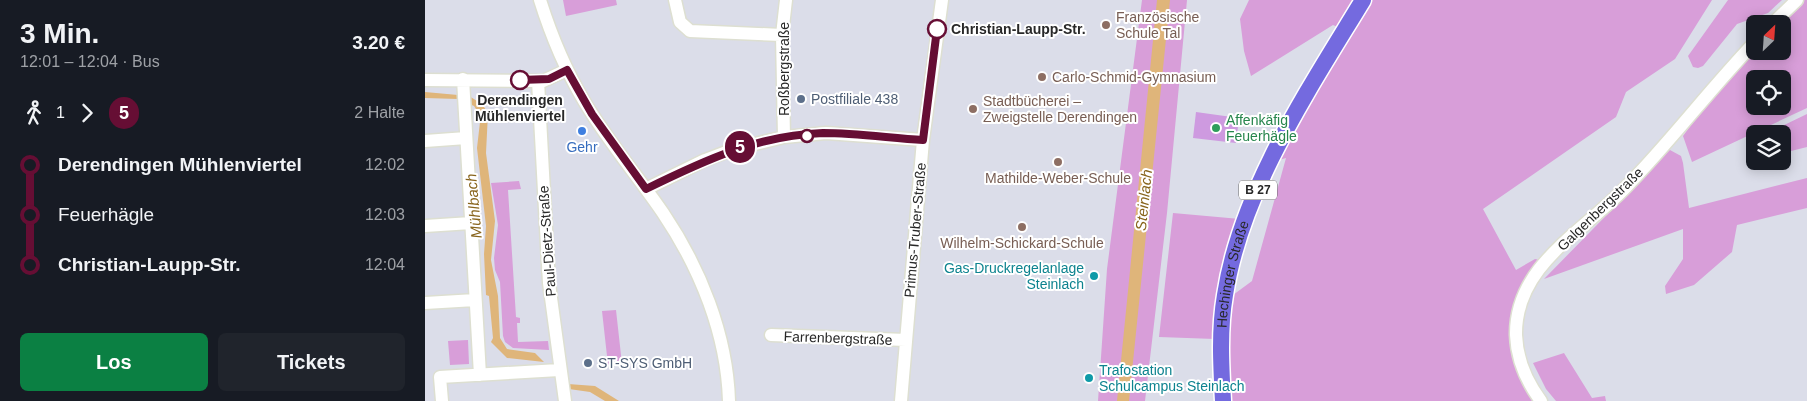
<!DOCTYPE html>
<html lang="de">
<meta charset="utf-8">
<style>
:root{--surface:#171b24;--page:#20242c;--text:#f1f3f6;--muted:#9ea1a6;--accent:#0b8043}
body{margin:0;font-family:Helvetica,sans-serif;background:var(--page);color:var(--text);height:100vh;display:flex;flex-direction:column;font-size:19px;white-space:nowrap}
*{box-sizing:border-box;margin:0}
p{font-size:16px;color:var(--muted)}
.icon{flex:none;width:28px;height:28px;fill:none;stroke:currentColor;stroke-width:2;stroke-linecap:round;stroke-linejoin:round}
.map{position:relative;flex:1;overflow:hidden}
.drawer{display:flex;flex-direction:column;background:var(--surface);width:425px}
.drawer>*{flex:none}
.badge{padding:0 10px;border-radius:16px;font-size:18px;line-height:32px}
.needle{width:32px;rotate:25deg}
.tools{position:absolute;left:1321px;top:15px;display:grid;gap:10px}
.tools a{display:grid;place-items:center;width:45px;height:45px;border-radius:8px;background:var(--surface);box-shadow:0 2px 12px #0003;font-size:25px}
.map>.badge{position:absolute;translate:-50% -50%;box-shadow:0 0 0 2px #fff}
.legs{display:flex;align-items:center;gap:8px;height:55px;padding:0 20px;font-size:16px}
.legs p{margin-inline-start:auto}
.summary{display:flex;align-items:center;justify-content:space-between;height:85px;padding:0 20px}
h1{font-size:28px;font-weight:700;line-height:38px}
.primary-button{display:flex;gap:10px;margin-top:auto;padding:10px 20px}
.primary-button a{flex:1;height:58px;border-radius:8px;background:var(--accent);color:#fff;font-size:20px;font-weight:700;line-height:58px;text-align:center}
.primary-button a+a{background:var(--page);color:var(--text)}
ul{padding:0 20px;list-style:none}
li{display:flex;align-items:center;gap:18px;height:50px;font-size:19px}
li i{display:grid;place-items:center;width:8px;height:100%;margin:0 6px;background:currentColor}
li i::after{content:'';width:12px;height:12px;margin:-6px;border:4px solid;border-radius:50%;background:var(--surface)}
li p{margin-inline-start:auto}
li:first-child i{background:linear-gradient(#0000 50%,currentColor 0)}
li:last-child i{background:linear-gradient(currentColor 50%,#0000 0)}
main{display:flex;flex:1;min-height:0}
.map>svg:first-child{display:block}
.green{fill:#d89ed9;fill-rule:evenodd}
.pitch{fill:#ce9ae0}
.water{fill:#dfb57a}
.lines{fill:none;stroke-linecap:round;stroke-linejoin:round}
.minor-casing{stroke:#dddfd1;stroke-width:15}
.major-casing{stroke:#fff;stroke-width:19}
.minor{stroke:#fff;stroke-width:12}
.major{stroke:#746adf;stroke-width:16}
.line-1-casing{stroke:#fff;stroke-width:11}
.line-1{stroke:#660e34;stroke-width:8}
.education-dot{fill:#8d6e63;stroke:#fff;stroke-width:2}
.stop-1-dot{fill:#fff;stroke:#660e34;stroke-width:2.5}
.service-dot{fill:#5c6f8a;stroke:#fff;stroke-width:2}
.leisure-dot{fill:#2e9e5b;stroke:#fff;stroke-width:2}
.shop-dot{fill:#3f7fe0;stroke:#fff;stroke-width:2}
.culture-dot{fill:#0f9aa8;stroke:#fff;stroke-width:2}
.labels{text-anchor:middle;stroke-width:4;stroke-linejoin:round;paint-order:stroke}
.shield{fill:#fff;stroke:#686868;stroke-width:1}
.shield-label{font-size:12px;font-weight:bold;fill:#282828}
.education-label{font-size:14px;fill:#785e54;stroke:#fff;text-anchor:start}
.stop-label{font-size:14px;font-weight:bold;fill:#282828;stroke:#fff;text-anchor:start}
.street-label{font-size:14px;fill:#282828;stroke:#fff}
.service-label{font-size:14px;fill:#4e5e75;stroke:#fff;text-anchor:start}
.leisure-label{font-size:14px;fill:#27864d;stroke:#fff;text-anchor:start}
.shop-label{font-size:14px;fill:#366cbe;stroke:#fff}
.culture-label{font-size:14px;fill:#0d838f;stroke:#fff;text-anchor:end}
.water-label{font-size:15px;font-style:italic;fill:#88641c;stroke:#fff}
</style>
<main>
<section class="drawer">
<div class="summary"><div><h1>3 Min.</h1><p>12:01 – 12:04 · Bus</p></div><b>3.20 €</b></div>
<div class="legs"><svg class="icon" aria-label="walk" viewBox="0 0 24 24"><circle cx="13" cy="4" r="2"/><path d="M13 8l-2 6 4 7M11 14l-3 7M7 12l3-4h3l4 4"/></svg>1<svg class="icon" aria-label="forward" viewBox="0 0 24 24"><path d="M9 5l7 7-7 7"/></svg><b class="badge" style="background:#660e34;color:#fff">5</b><p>2 Halte</p></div>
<ul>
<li><i style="color:#660e34"></i><b>Derendingen Mühlenviertel</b><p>12:02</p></li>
<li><i style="color:#660e34"></i><span>Feuerhägle</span><p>12:03</p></li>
<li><i style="color:#660e34"></i><b>Christian-Laupp-Str.</b><p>12:04</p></li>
</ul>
<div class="primary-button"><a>Los</a><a>Tickets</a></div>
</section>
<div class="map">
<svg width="1382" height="401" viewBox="0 0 1382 401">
<rect width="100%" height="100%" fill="#dbdde9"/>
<path class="green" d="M138,0H191L192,5L141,16Z
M717,0H762L742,213L720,401H673L682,269Z
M824,0H1287L1250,59L1201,92L1191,117L1058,209L1091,270L1110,259L1115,260L1089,314L1108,401H806L804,341L808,295L827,281L861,158L846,162L920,30L908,25L826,76L819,51L815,19Z
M1303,0H1357L1343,13L1312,24L1278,66L1273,68L1268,67L1263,56Z
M1379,0H1382V108L1267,162L1258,136L1293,88L1330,49V51H1358V24H1353ZM1330,79H1358V106H1330Z
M1382,114V147L1358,153V134H1348L1347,131Z
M1245,150L1256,156L1258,163L1264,208L1382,178V208L1312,225L1307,252L1269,285L1241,294L1240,286L1258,259V229L1119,279L1214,182L1240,151Z
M94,181L96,189L83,190L91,317L95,318V323H92L93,342L123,341L124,350L88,348L80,342L78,336L75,282L70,270L69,258L73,225L66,183Z
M748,213L815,219L790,339L734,337Z
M191,310L197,364L183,365L177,311Z
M43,340L44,364L25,365L23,341Z
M1139,353L1167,398L1180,396L1181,401H1131L1121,389L1108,363Z"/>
<path class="pitch" d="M771,112L814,118L811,143L768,138Z"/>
<path class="water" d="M732,0H745L704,401H692Z
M0,92L44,96L57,104L63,113L61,153L70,221L66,260L73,296L75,338L82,349L110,353L119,362L82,358L66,342L68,338L64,296L61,295L59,254L61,226L52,148L55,122L53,112L49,106L33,99L0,98Z
M143,384L170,386L194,401H180L165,392L144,389Z"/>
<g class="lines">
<defs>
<path id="minor" d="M115,0C126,35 140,69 159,101C182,140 212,175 238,213C275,268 302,334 304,401
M250,0L255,22L265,31L357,35
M1347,24L1372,0
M38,79L55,375
M0,80L118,81L142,70
M113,81L124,283L140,401
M359,137L357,35L361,0
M0,141L41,138
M221,189L280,160L309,149L359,137L401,133L498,140
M0,226L46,223
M0,303L50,300
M346,335L481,340
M17,401L15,377L134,370
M476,401L498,140L517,0
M1116,401C1101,381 1092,360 1091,335C1090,265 1159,231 1201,187C1246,141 1285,89 1330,42"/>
<g id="major">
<path id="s1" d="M798,401C796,365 794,330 800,295C816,190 884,89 938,0"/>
</g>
</defs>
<use href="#minor" class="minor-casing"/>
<use href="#major" class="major-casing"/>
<use href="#minor" class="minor"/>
<use href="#major" class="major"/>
</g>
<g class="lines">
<defs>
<path id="line-1" d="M95,80L124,79L142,70L167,114L221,189C278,161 333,135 398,133C431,133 465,138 498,140L512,29"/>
</defs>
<use href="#line-1" class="line-1-casing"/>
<use href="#line-1" class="line-1"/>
</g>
<g class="education-dot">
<circle cx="681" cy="25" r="5"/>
<circle cx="617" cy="77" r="5"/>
<circle cx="548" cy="109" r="5"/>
<circle cx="633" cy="162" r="5"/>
<circle cx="597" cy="227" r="5"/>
</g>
<g class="stop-1-dot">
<circle cx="512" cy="29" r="9"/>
<circle cx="95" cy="80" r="9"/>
<circle cx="382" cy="136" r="6"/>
</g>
<g class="service-dot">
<circle cx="376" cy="99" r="5"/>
<circle cx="163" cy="363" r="5"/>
</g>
<circle class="leisure-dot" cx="791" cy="128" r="5"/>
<circle class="shop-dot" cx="157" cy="131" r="5"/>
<g class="culture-dot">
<circle cx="669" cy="276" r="5"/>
<circle cx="664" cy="378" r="5"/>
</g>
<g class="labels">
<rect class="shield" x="814" y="180.5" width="38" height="19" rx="4"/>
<g class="shield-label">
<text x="833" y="194">B 27</text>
</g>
<g class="education-label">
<text x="691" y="22">Französische<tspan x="691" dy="16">Schule Tal</tspan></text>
<text x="627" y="82">Carlo-Schmid-Gymnasium</text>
<text x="558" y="106">Stadtbücherei –<tspan x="558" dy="16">Zweigstelle Derendingen</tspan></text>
<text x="633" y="183" text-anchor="middle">Mathilde-Weber-Schule</text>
<text x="597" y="248" text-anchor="middle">Wilhelm-Schickard-Schule</text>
</g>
<g class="stop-label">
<text x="526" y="34">Christian-Laupp-Str.</text>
<text x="95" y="105" text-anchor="middle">Derendingen<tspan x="95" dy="16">Mühlenviertel</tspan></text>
</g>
<g class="street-label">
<text transform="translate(359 69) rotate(-90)" y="5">Roßbergstraße</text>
<text transform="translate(1175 209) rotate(-44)" y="5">Galgenbergstraße</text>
<text transform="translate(490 230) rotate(-85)" y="5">Primus-Truber-Straße</text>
<text transform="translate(122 241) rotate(-94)" y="5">Paul-Dietz-Straße</text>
<text dy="5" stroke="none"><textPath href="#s1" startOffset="128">Hechinger Straße</textPath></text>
<text transform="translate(413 338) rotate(2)" y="5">Farrenbergstraße</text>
</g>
<g class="service-label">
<text x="386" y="104">Postfiliale 438</text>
<text x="173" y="368">ST-SYS GmbH</text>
</g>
<g class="leisure-label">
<text x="801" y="125">Affenkäfig<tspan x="801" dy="16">Feuerhägle</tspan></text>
</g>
<g class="shop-label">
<text x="157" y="152">Gehr</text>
</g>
<g class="culture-label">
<text x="659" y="273">Gas-Druckregelanlage<tspan x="659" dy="16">Steinlach</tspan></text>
<text x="674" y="375" text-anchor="start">Trafostation<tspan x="674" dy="16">Schulcampus Steinlach</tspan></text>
</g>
<g class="water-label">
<text transform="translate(719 200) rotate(-84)" y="5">Steinlach</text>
<text transform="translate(49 206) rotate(-95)" y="5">Mühlbach</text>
</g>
</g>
</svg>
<div class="tools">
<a><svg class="needle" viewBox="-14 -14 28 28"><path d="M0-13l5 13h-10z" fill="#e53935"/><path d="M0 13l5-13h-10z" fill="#9ea1a6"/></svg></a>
<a><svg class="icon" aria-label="locate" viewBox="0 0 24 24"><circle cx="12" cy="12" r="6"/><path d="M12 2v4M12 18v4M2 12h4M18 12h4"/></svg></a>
<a><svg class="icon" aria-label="layers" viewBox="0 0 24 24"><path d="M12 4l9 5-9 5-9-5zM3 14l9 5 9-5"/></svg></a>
</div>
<b class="badge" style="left:315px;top:147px;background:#660e34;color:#fff">5</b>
</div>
</main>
